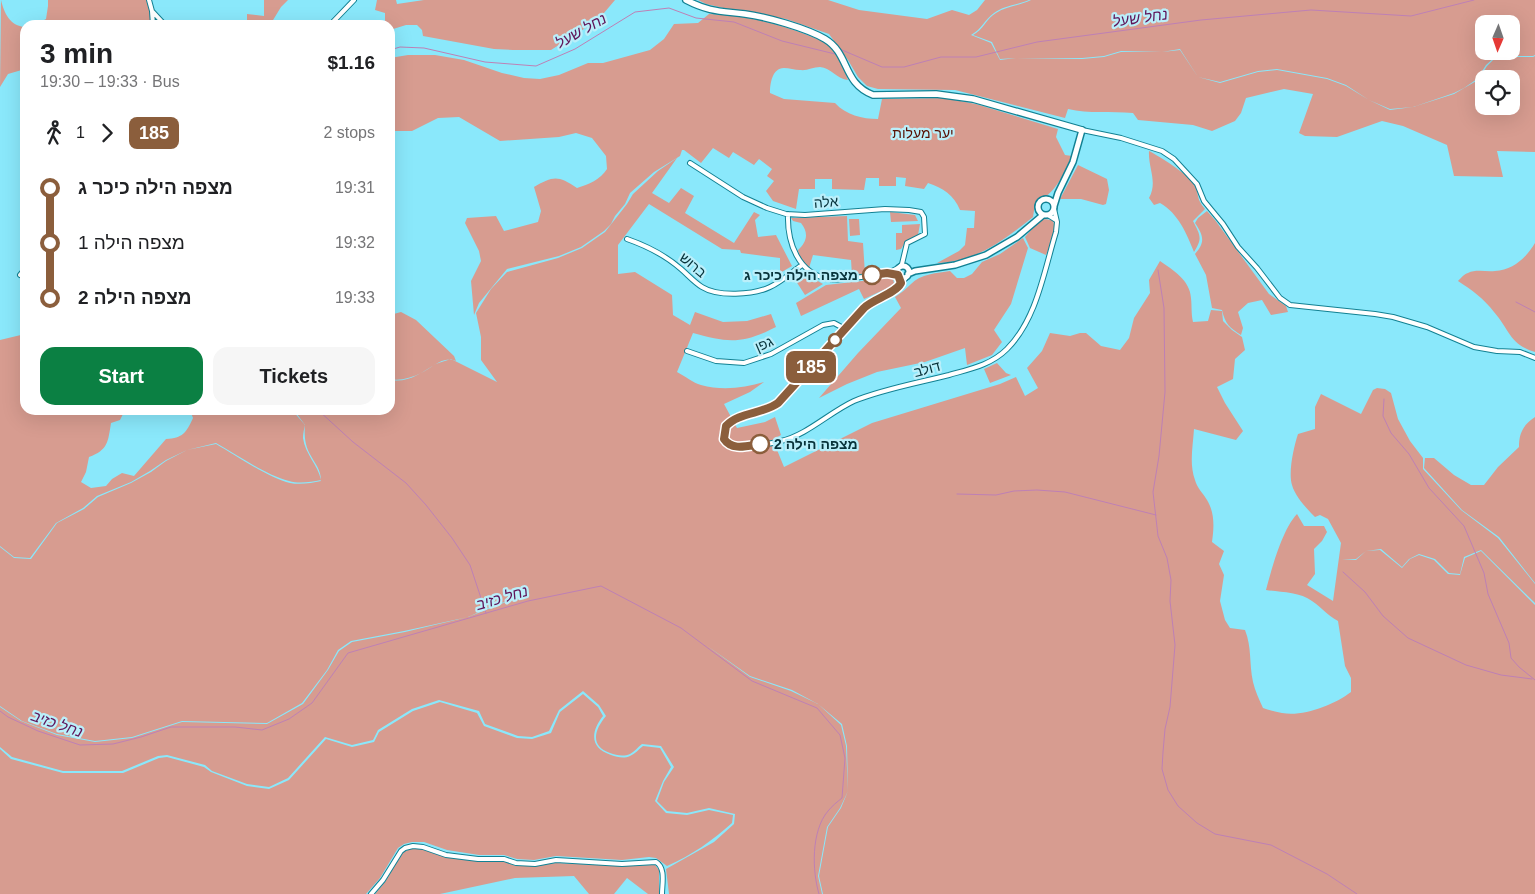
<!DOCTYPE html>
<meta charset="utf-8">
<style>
:root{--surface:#fff;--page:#f6f6f6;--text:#202124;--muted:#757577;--accent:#0b8043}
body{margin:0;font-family:Arial,"Noto Sans Hebrew",sans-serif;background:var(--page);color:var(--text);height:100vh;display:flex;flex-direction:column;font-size:19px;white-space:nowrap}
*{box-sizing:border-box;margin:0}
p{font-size:16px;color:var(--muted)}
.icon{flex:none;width:28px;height:28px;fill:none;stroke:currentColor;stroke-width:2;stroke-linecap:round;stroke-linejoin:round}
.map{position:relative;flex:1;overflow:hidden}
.drawer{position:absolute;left:20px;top:20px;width:375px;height:395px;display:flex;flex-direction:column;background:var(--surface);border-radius:15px;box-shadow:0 5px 20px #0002}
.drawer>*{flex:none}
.badge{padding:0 10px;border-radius:8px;font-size:18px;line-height:32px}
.needle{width:32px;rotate:182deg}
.controls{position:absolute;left:1475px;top:15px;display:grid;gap:10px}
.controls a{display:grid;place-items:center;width:45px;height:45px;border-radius:10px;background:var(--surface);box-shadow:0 5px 20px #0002;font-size:25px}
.map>.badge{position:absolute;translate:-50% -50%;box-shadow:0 0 0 2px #fff}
.legs{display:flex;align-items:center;gap:8px;height:55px;padding:0 20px;font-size:16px}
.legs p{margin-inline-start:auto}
.headline{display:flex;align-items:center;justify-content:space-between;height:85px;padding:0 20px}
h1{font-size:28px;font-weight:800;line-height:38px}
.button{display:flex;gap:10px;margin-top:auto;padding:10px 20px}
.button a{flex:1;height:58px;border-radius:15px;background:var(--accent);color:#fff;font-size:20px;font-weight:800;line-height:58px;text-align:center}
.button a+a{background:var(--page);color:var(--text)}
ul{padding:0 20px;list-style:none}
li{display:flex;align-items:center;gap:18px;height:55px;font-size:19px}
li i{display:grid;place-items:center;width:8px;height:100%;margin:0 6px;background:currentColor}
li i::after{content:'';width:12px;height:12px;margin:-6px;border:4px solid;border-radius:50%;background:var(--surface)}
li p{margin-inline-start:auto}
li:first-child i{background:linear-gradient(#0000 50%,currentColor 0)}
li:last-child i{background:linear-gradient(currentColor 50%,#0000 0)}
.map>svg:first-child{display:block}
.green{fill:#d79c90;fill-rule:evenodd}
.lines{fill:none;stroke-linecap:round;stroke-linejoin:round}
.stream{stroke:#be80b5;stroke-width:1}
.minor-casing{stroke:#128193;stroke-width:6}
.tertiary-casing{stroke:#128193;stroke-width:8}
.secondary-casing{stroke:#128193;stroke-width:8}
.minor{stroke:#fff;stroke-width:4}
.tertiary{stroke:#fff;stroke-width:5}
.secondary{stroke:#fff;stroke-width:5.5}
.line-1-casing{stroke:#fff;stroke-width:11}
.line-1{stroke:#8b5e3c;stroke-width:8}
.stop-1-dot{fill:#fff;stroke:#8b5e3c;stroke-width:2.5}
.labels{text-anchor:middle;stroke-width:4.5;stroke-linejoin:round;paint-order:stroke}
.park-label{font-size:14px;fill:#591004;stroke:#baeffa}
.street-label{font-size:14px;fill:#07323a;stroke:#baeffa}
.stop-label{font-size:14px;font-weight:bold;fill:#07323a;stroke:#baeffa;text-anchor:end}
.water-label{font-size:15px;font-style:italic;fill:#5f1458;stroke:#baeffa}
</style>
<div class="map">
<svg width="1535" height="894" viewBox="0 0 1535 894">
<rect width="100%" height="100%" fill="#8ae8fb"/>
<path class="green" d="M1,0C4,13 10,26 25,27V69L8,74L0,87Z
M48,0H150L154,23L157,25H34L46,19L48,6Z
M264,0H288L281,7L270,25H247V14L264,16Z
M377,0H396L397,4L424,0H615L598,20L551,50H513L494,49L423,36L422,30L417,25H406L390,30V25H385V13L375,10Z
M698,0H828L859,10L927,19L952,10L969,15L977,10L985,0H1029C1018,5 1004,5 994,13C985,19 982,29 971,35L991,43L1000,60L1016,58L1082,59L1104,57L1121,52H1162L1180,50L1198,77L1220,83L1258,72L1277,70L1327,79L1346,86L1369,100L1390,110L1413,107L1454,94L1478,80L1487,66L1496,57H1533L1535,56V152L1497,151L1503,177L1454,176L1447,145L1403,126L1382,121L1337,137L1305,136L1299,133L1313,94L1284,89L1246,98L1241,113L1235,121L1212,131L1193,125L1138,120L1133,113C1111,111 1089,114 1068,109L1065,118L955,90L878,89L867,86L858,77L848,60L829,34L786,19L728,9L706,4ZM1484,79H1511V106H1484Z
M1031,0H1535V55L1533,56H1496L1486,65L1477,79L1464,88L1454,93L1413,107L1390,109L1369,100L1346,85L1327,78L1277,69L1258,71L1220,82L1198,77L1180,49L1162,52L1121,51L1104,56L1082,58H1016L1000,59L992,42L973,35C983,30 987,18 996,13C1007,6 1019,6 1031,0ZM1484,24H1511V51H1484Z
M709,14C744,15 777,23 810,36C817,39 828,43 833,49C841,58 844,69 848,80C837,79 831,68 820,67C813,67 807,71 800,70C795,70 789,68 784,68C772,68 770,84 770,93L784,99L835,103C846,115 862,119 878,119L882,99L944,98L976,104L1058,129L1056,137L1065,155L1072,156C1061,179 1057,191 1035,204L1033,217C1004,240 976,262 937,263L959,251L965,245L967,228H974L975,211L960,210C954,195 943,188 928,183L924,189L905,186L906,178L896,177V186H879V178H866L864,190L832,189V179H815V189H799L796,209L773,201L766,191L774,181L767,176L772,169L759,159L754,165L733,152L729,158L713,148L701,163L684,150H682L680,156L654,172L630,193L625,204L615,216L611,224L604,231L581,247L559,256L507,269L479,303L474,315L471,281L481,261L479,251L465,223L467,218L496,216L504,231L538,222L541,211L534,187C553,176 558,175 577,188C589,184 600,180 607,169L606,156L592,138L576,133L559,137L500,141L459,117L438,118L412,131H390V58L408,55H435L464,60L502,73L524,78L540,79L559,75L588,63H603L650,50L664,39L674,24L698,23Z
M1149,151C1159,156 1189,175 1194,184C1200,194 1195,197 1205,209L1193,221C1200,235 1203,238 1194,252C1187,234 1178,213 1160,203L1154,205L1149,198C1158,182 1148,168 1149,151Z
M677,158L652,193L669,203L681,188L694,196L685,213L734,243L754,212L760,215L755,220L758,237L776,235L792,266L780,273V258L741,253L740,250L722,249L649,204L618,245V274L635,272L672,295L673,315L690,325L695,312L723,322L747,321L771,314L776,327C743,344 728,343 693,333L677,372C685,376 693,383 701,385C722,391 744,388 764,382L750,392L724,404L737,428L765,422L775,417L781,435L773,440L784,467L872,423L1000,384L1016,377L1025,396L1038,388L1027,368L1042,351L1050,333L1070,336L1080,333H1086L1101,346L1120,350L1129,338L1134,318L1150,293L1149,280L1160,261C1173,270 1190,280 1191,298C1192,307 1191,313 1193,322L1208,321L1211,310L1222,311L1223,321L1232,330L1242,337L1245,350L1235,359L1233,379L1217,387L1225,403L1243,431L1236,440L1194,429C1193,446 1189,464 1195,480C1197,488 1203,493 1207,500C1215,513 1214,528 1212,542L1224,551L1219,564L1224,575L1220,601L1225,620L1230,628L1245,630C1252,648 1249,663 1253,682C1255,691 1259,699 1263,708C1269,710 1276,712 1282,713C1303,717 1334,705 1351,692V678L1345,666L1338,621C1326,614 1322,608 1312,601C1300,592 1280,592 1266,590C1272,568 1282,530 1297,514L1304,526H1324L1327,532L1322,541L1314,549L1315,574L1307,585L1333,601L1341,543L1328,519L1320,515L1315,517C1306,508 1295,496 1292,485C1288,472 1294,446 1298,434L1315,429V407L1321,394L1361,414L1373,390L1377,388L1385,389L1391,393L1398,419L1410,441L1423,458V469L1461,510L1498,538L1535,584V603L1481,550L1464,557L1460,574L1449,573L1435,559L1419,554L1409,559L1402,567L1381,549L1366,551L1356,559L1342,560H1356L1366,551L1380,550L1402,568L1410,559L1419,555L1434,560L1448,574L1460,575L1465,558L1481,551L1535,605V894H823L819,876L828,827L841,808L848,791L847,746L842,724L818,704L792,690L750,676L706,645L750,677L791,691L818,704L841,725L846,746L848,791L840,808L827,827L818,876L822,894H669L666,869L714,842L734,824L735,814L709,808L687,813L667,811L657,801L664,782L674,767L661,746L642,744C638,747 634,752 630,754C623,757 616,755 610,753C589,746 595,729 606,716L599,705L583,691L559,710L549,731L532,737L518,736L485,724L479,711L439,700L412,709L378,730L373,740L352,745L325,737L288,778L269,787L247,784L212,771L205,765L167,755L158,756L122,771H63L12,757L0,747V707L21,721L57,735L95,742L132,738L182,722L267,724L303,704L328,670L339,651L352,642L405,632L468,617L506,602L499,603L468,617L404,631L351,641L338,650L327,670L302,703L267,723L182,721L132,737L95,741L57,734L22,721L0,706V547L14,558L31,559L57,523L84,509L98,497L131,483L151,472L166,461L187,450L216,444C235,455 269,478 290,483C300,485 312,483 321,481C321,470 316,465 311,456C305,446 304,436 305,425L294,410H390V380C409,383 420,373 436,364C440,362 446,361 451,359L497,382L481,360V337L476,313L491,289L507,272L558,258L582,248L605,232L627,204L633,194L658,171Z
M1078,165L1107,179L1109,190L1106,204L1103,205L1081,199H1060Z
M1207,211L1215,220L1269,294L1286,306L1288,312L1271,315L1262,300L1248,303L1238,312L1243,328L1241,335C1230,328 1225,324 1222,310L1212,308L1206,275L1195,254C1206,242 1203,235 1195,223L1198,218Z
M890,212L915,215L918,221L891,222Z
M847,216L848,241L863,243L865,274L852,275L851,260L813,255L809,268L799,256L798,250C807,242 809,233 801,223L793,221L791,218Z
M849,219H859L860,235L850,236Z
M1043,219L1053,220C1057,232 1050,245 1046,255L1030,248L1025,237L1037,223Z
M920,224L918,235L906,241L901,249L896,250V233H902V225Z
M1023,238L1028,248L1011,304L994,330L1002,342L992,355L967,365L965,348L925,362L877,372L847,384L819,398L858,353L901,308L895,297C901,293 906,289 911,284C920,274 938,273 950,271L957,278H964L972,274L982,262L1000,254Z
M1535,243V352C1509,344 1510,330 1494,312C1484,299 1472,290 1458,281C1461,278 1464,274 1468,273C1476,269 1486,272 1495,271C1513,270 1526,258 1535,243Z
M800,274L809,276L823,284L805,295L794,278Z
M889,278L893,279L894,283L892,286L864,299L859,289L801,316L796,303L826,285Z
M401,312L416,320L454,356L456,361C443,355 432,368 421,373C411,378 400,381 390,379V315Z
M25,334V410H123L124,412L120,420L111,423C108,442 108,450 89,457L86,472L81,482L91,488L106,486L112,479L122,473L134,476L166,439C183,438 186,433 193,418L190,410H292L305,425C304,429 303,434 303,438C305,454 318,465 321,480C311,482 299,484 289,481C265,475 238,455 216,443L187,450L166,460L150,471L131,482L97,496L83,508L56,523L30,558L14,557L0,546V340Z
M997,363L1006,373L1011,375L990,383L984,369Z
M1535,417V583L1499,537L1462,510L1424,468L1425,458H1434L1454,475L1471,485H1484L1498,467L1519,447C1519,433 1523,425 1535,417Z
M583,694L598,707L603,716C591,731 589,748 611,755C617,757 624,759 630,756C635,754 639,749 643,746L660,748L671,767L663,781L655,801L666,813L687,815L709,810L733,815L732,823C712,841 692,855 667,866L656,858L649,857L622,860L556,856L534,860L517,859L504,855H479L447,850L424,842H412L404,844L398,848L380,878L366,894H0V749L11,759L63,773H123L159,758L167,757L204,767L211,772L247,786L269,789L289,780L326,739L352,747L374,742L379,732L413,711L440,702L477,713L484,726L517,738L532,739L551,733L560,712Z
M413,848L423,849L446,857L478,861H503L516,866H535L556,863L622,866L655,865L659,870V894H648L627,878L614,894H589L574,876L515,878L440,894H375L385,882L403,852Z"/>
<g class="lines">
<path class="stream" d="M390,50L400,47L424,48L485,62L536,66L575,49L635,12L669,8L696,18L734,22L782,41L835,54
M842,50L882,67H904L941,57H976L1037,42L1201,20L1311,10L1411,16L1474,0
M1158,270L1164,308L1165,392L1159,456L1153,492L1158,536L1167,558L1171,580L1170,601L1175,645L1170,707L1165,729L1163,752L1162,769L1168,790L1178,806L1197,823L1215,834L1271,845L1327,874L1357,894
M1516,302L1535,312
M1384,399L1383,416L1391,433L1409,454L1429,488L1464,526L1484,573L1488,594L1509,643L1511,658L1519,667L1535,680
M318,410L353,442L406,483L426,505L452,538L470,565L486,613
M957,494L996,495L1014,491L1037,490L1065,492L1156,515
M1343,572L1365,592L1383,616L1408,638L1466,665L1501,675L1532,679
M0,711L8,717L38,731L80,745L113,744L141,737L171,727H235L262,730L289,719L312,703L348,653L528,601L601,586L681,628L752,681L817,708L840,735L845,758L842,798C837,802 832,806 828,811C811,831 812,871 819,894"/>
<defs>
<path id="minor" d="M149,0L152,11L165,25
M152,11L153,25
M330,25L354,0
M1082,130L1121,138L1162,151L1174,159L1197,184L1204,201L1223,224L1238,247L1257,268L1280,298L1290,305L1375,314L1393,317L1427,327L1474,347L1497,351L1520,352L1535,358
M690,163L743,197L767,208L786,214L805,215L885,209L909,210L921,212L924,217L925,234L907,243L902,264L900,267
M788,214C787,242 798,275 830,279C840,281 851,278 861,277C873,275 887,275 898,268
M1048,215L1056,220
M627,239C647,246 665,255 681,269C688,275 694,282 702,287C718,297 753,295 770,287C781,282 792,272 802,265
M20,275L25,269
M907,276C896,294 878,295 864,308L778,403C774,406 770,408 765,410C753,415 716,417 724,439C729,452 770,444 781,441C807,435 830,412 854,401C883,389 918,383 949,375C970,369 991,365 1007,349C1037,319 1044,271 1056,232L1057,222L1054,209
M899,277V286
M687,351L716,361L744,363L771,354L823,325L834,323L845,329
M371,894L383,880L401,851L405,848L413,846L423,847L446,855L478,859H504L516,863L535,864L556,860L622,864L656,862C666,868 662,884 662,894"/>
<path id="tertiary" d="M1038 207a8 8 0 1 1 16 0a8 8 0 1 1-16 0Z
M1054,206L1058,193L1073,162L1082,130
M897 272a6 6 0 1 1 12 0a6 6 0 1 1-12 0Z
M908,274L915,271L955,265L986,255L1017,237L1043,215"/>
<path id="secondary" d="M686,0C709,12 721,11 745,14C767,17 806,28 825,39C850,54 842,83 873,95L936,94L973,99L1082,130"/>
</defs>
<use href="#minor" class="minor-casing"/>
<use href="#tertiary" class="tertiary-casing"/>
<use href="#secondary" class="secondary-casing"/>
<use href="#minor" class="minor"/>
<use href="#tertiary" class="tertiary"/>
<use href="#secondary" class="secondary"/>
</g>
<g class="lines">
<defs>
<path id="line-1" d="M760,444C747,446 732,451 724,439L726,426C739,412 763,414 778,403L864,308C873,299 895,294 901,283L898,275L887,273L872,275"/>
</defs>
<use href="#line-1" class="line-1-casing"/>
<use href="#line-1" class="line-1"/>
</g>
<g class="stop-1-dot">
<circle cx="872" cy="275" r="9"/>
<circle cx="835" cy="340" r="6"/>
<circle cx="760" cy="444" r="9"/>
</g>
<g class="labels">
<g class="park-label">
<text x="923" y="138">יער מעלות</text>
</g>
<g class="street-label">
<text transform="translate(826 202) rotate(-5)" y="5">אלה</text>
<text transform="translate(693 265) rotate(40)" y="5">ברוש</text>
<text transform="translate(764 344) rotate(-24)" y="5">גפן</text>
<text transform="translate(927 369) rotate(-15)" y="5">דולב</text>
</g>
<g class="stop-label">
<text x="858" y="280">מצפה הילה כיכר ג</text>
<text x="774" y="449" text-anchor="start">מצפה הילה 2</text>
</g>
<g class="water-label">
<text transform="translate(1140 18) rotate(-8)" y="5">נחל שעל</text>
<text transform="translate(581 31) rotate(-29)" y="5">נחל שעל</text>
<text transform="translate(502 598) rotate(-16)" y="5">נחל כזיב</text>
<text transform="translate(57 724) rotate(19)" y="5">נחל כזיב</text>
</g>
</g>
</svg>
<div class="controls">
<a><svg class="needle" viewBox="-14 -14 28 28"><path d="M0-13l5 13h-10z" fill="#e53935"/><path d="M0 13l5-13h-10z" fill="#757577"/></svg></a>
<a><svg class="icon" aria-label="locate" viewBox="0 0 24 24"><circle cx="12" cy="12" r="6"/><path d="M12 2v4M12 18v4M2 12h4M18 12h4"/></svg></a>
</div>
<b class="badge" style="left:811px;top:367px;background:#8b5e3c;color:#fff">185</b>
<section class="drawer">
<div class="headline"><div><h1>3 min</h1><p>19:30 – 19:33 · Bus</p></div><b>$1.16</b></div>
<div class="legs"><svg class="icon" aria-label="walk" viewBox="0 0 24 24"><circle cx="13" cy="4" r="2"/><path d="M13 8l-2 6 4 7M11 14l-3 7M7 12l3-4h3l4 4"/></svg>1<svg class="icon" aria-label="forward" viewBox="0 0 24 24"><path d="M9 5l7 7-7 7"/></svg><b class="badge" style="background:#8b5e3c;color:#fff">185</b><p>2 stops</p></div>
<ul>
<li><i style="color:#8b5e3c"></i><b>מצפה הילה כיכר ג</b><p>19:31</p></li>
<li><i style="color:#8b5e3c"></i><span>מצפה הילה 1</span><p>19:32</p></li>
<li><i style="color:#8b5e3c"></i><b>מצפה הילה 2</b><p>19:33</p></li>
</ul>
<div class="button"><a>Start</a><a>Tickets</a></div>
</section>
</div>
